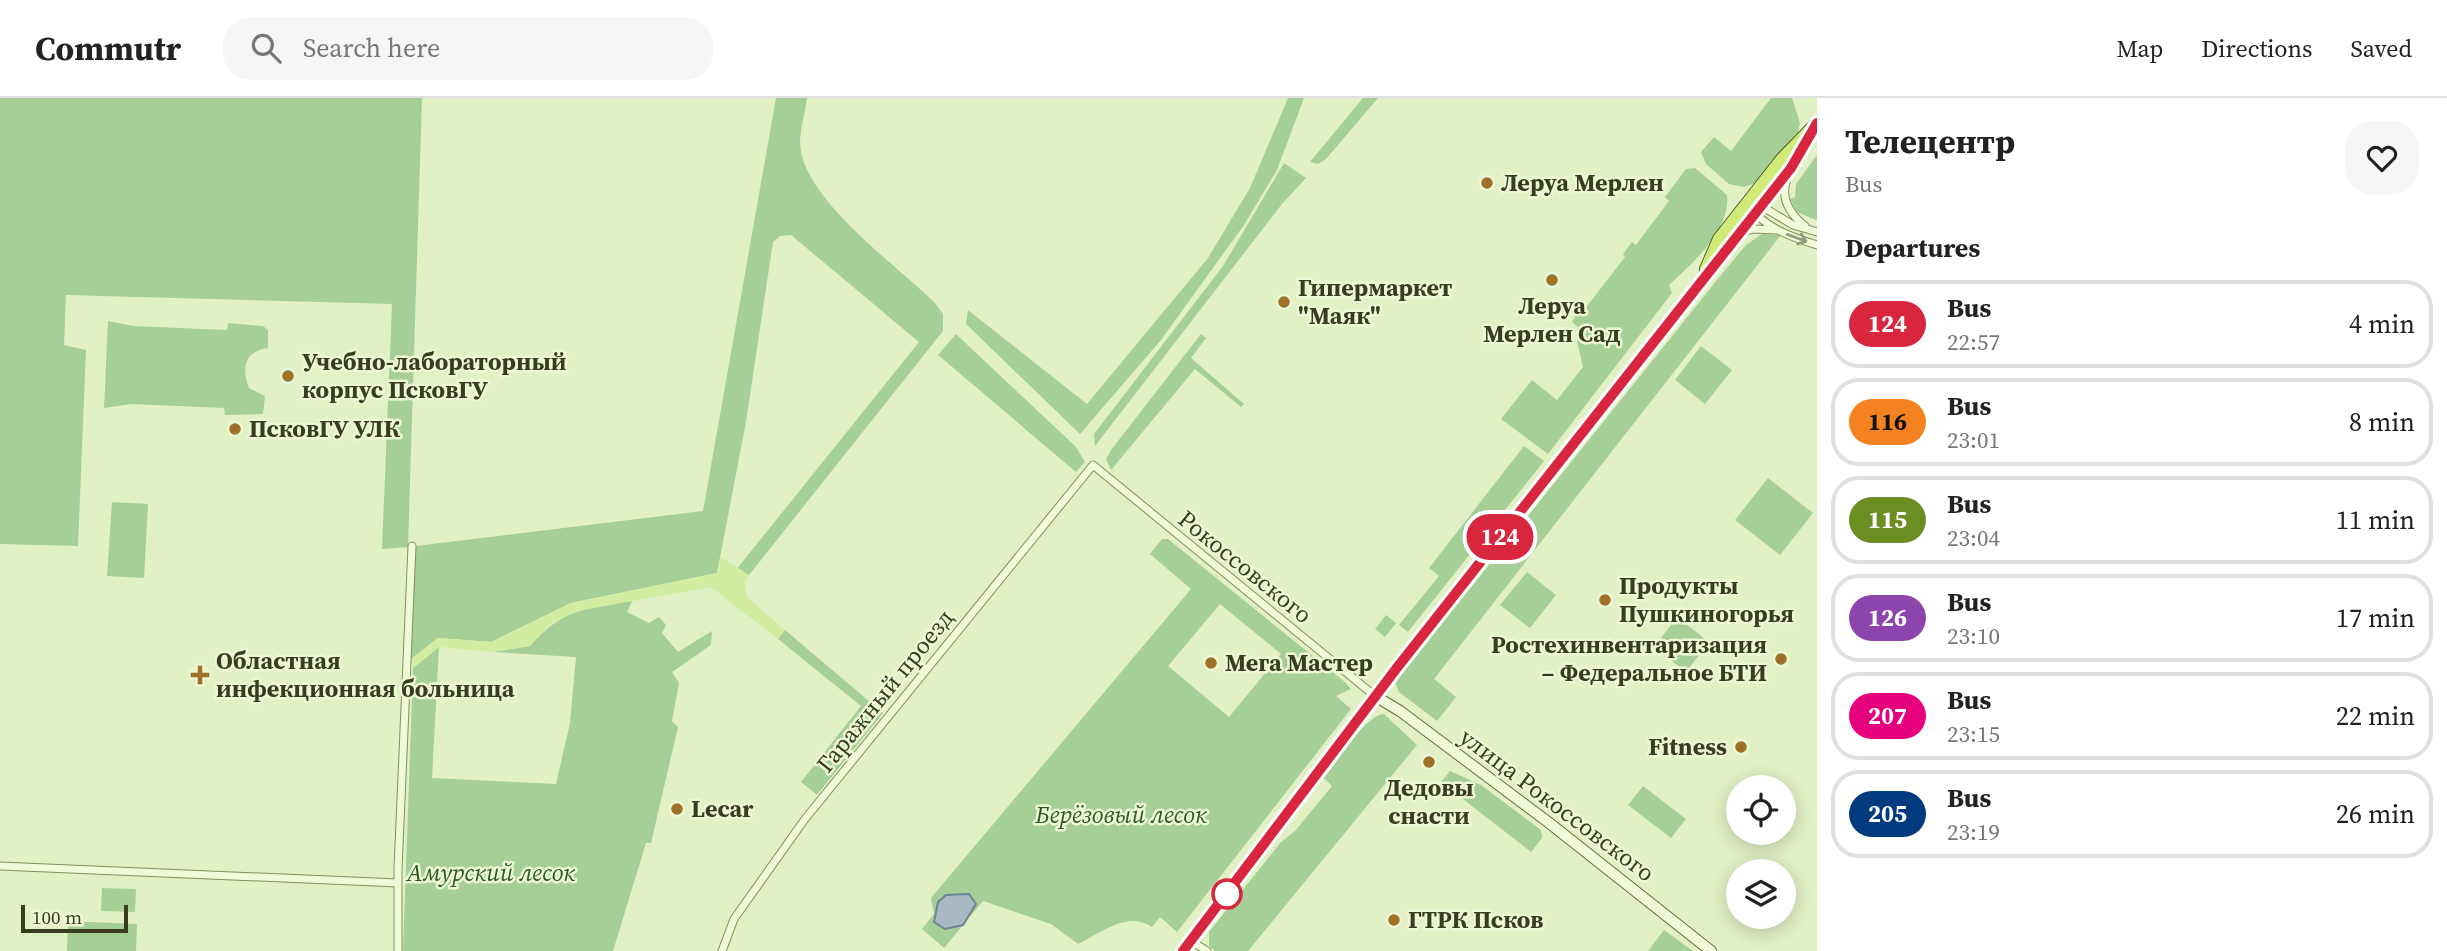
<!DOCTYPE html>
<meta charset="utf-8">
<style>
:root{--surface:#fff;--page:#f6f6f6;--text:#222;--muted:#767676;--line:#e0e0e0}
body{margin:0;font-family:"Source Serif 4",serif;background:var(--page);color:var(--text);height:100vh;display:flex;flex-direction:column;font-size:26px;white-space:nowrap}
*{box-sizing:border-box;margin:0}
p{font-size:23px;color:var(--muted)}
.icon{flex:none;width:38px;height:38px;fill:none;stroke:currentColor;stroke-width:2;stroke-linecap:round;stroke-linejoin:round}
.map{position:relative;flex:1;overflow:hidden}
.drawer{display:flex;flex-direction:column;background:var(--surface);width:630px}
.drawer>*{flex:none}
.badge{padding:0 14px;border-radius:23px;font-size:24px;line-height:46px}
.buttons{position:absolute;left:1726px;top:677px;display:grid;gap:14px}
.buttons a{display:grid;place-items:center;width:70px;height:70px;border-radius:50%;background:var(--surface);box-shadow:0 4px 18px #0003;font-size:35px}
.scale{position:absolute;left:21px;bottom:18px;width:107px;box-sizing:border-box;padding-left:7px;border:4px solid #393c1f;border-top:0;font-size:19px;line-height:24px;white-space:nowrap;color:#393c1f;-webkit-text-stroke:5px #ecf7d5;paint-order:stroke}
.map>.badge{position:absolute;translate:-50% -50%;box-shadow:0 0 0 4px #fff}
h2{padding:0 28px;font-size:26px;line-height:63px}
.round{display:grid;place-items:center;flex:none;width:74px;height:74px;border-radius:28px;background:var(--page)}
.head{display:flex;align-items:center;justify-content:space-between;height:119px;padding:0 28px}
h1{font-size:33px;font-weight:700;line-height:52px}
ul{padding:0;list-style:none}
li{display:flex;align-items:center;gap:21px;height:88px;margin:0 14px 10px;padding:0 14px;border:4px solid var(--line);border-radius:28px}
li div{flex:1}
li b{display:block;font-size:26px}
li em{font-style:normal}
li .badge{min-width:77px;font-weight:700;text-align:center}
header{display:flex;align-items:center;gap:42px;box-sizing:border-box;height:98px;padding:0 35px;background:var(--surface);border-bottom:2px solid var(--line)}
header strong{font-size:33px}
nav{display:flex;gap:38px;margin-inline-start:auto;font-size:24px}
.search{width:490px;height:63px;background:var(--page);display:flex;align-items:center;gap:18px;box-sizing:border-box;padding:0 24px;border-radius:28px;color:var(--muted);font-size:26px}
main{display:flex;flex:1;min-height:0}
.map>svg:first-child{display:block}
.green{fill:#a6cf98;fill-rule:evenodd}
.sand{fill:#d2eda2}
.water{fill:#a7bac4;stroke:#6d8493;stroke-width:2}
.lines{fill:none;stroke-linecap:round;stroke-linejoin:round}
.minor-casing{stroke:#848d5a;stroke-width:9}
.secondary-casing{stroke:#686e3d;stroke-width:12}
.trunk-casing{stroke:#565a2e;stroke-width:14}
.minor{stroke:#effad9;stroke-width:7}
.secondary{stroke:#effad9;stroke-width:10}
.trunk{stroke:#d0eb78;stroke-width:12}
.oneway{stroke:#949b7c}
.line-casing{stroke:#fff;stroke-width:16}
.line{stroke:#d7263d;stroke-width:10}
.poi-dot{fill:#9e7127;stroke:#ecf7d5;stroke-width:2.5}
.stop-dot{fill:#fff;stroke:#d7263d;stroke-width:3.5}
.labels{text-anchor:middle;stroke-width:5;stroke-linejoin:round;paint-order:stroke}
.poi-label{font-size:24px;font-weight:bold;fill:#393c1f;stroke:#ecf7d5;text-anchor:start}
.street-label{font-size:24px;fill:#393c1f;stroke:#ecf7d5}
.park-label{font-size:24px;font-style:italic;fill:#2b5924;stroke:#ecf7d5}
</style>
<header>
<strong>Commutr</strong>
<div class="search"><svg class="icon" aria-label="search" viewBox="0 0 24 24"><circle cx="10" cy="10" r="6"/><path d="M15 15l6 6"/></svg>Search here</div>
<nav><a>Map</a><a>Directions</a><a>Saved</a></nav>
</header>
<main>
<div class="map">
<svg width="1817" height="853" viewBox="0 0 1817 853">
<rect width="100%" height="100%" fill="#e2f0c5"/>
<path class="green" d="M0,0H422L408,449L382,451L392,206L66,197L64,247L86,252L78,448L0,446Z
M776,0H807C805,14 801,29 800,43C799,99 898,168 935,205L943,216V233L749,477L736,472L919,244L791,137L780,138L773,144L746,324L717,475L571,505L491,544L438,540L411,561L416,448L703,413Z
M1288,0H1304L1277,72L1244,127L1161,242L1080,336L966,226L968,212L1087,306L1208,160L1250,90Z
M1363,0H1378L1326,61L1318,66L1310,64Z
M1771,0H1792L1800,25L1797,39L1759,84L1744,89L1729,86L1706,66L1701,54L1714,39L1731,53Z
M1817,57V122H1816L1797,114L1790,101L1795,99L1796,86Z
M1284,65L1306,80L1282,106L1095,348L1094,336L1223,168Z
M1695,70L1727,97C1731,131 1692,166 1669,187L1672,195L1548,356L1501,321L1532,282L1557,302L1583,269L1577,243L1584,234L1572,224L1580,209L1584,212L1625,159L1623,156L1632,144L1636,147L1669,103L1665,99L1686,71Z
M1762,136L1781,137L1434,581L1456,599L1437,623L1399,594L1395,584L1721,177L1746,147Z
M108,223L133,228L227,232L228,225L263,228L268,232V250C245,253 241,270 249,290L265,298L263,316L225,317L224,310L131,306L104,310Z
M956,236L1076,349L1085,364L1076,374L938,257Z
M1201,236L1206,240L1191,260L1244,306L1241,309L1195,271L1111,372L1106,361L1111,352Z
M1701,248L1732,272L1705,306L1675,282Z
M1524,348L1544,363L1408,534L1399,527L1439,478L1429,470Z
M1768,380L1813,415L1780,457L1735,422Z
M112,404L148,406L144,480L107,478Z
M1162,441H1168L1345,584L1351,591L1336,598L1351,611L1177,834L1160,819L1152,829C1129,812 1100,835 1078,846L1051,826L983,803L969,820L976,806L966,797H953L934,824L945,831L963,827L944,850L922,831L934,816L931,800L1191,491L1150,456ZM1220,506L1281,556L1229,619L1168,568Z
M1527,474L1556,497L1530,530L1500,507Z
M633,501L627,514L649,525L659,519L666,527L662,535L678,554L712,533L711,547L672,574L679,585L672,623L678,629L651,745H646L613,853H403L413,570L439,549L432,680L556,686L570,625L576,559L493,554L530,548C563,510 586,511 633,501Z
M1386,517L1396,525L1385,539L1375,531Z
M1677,519L1709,544L1686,574L1654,549Z
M785,532L883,615L817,697L801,684L861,608L778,541Z
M1384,616L1417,647L1248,853H1215L1209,848V834L1281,744L1295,733L1332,688L1324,680C1337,664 1364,618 1384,616Z
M1450,673L1481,687L1541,732L1542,740L1531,754L1441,684Z
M1643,688L1686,721L1671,740L1628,707Z
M102,790L136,791L135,814L101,813Z
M68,823L137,826L136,853H67Z
M1664,832L1693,853H1648Z"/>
<path class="sand" d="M721,459L749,477L745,483L746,498L785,532L778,541L711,489L577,513L550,526L530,548L493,554L439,549L413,570L411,561L438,540L491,544L571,505L717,475Z"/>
<path class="water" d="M969,796L976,806L963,827L945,831L934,824L938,804L946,797Z"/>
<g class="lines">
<defs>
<path id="minor" d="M1787,81C1780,100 1790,116 1805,128
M1747,105C1762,129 1791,139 1817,147
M1758,106L1793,127L1817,134
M1741,135L1753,131L1777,132
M0,768L398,785
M1191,843L1207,853
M398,853V771L412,448
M722,853L734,821L805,721L1093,367L1375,598"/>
<path id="secondary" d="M1375,598L1400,613L1548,724L1711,853"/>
<path id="trunk" d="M1706,171L1719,141L1782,61L1817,25
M1183,853L1396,571L1791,70L1808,37"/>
</defs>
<use href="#minor" class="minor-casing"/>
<use href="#secondary" class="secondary-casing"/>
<use href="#trunk" class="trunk-casing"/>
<use href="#minor" class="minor"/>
<use href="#secondary" class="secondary"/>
<use href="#trunk" class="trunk"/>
</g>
<defs><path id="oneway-shaft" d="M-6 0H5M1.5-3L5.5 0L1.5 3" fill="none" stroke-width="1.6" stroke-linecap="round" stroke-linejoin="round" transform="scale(1.75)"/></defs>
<use class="oneway" href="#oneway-shaft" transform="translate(1797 140) rotate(20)"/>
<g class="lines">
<defs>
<path id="line" d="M1183,853L1396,571L1791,70L1817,25"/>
</defs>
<use href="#line" class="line-casing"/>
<use href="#line" class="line"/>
</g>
<g class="poi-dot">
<circle cx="1487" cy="85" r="7"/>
<circle cx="1552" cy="182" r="7"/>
<circle cx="1284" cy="204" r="7"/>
<circle cx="288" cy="278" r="7"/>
<circle cx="235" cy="331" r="7"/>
<circle cx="1605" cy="502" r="7"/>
<circle cx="1781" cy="561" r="7"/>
<circle cx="1211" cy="565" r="7"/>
<path d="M196.5 566.5h7v7h7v7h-7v7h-7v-7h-7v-7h7z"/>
<circle cx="1741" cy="649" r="7"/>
<circle cx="1429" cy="664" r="7"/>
<circle cx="677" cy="711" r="7"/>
<circle cx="1394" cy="822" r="7"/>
</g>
<circle class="stop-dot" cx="1227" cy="796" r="14"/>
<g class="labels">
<g class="poi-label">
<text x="1501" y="93">Леруа Мерлен</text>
<text x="1298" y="198">Гипермаркет<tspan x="1298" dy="28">"Маяк"</tspan></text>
<text x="1552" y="216" text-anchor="middle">Леруа<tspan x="1552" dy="28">Мерлен Сад</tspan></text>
<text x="302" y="272">Учебно-лабораторный<tspan x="302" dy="28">корпус ПсковГУ</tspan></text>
<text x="249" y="339">ПсковГУ УЛК</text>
<text x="1619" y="496">Продукты<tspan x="1619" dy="28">Пушкиногорья</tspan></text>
<text x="1767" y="555" text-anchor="end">Ростехинвентаризация<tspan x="1767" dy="28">– Федеральное БТИ</tspan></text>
<text x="216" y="571">Областная<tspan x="216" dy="28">инфекционная больница</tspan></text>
<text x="1225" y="573">Мега Мастер</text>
<text x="1727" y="657" text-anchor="end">Fitness</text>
<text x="1429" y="698" text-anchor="middle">Дедовы<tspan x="1429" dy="28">снасти</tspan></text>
<text x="691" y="719">Lecar</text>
<text x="1408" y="830">ГТРК Псков</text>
</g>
<g class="street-label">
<text transform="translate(1245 469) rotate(39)" y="8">Рокоссовского</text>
<text transform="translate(885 593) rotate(-51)" y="8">Гаражный проезд</text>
<text transform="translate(1557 707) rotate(37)" y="8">улица Рокоссовского</text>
</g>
<g class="park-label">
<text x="1121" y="725">Берёзовый лесок</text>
<text x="491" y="783">Амурский лесок</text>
</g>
</g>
</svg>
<div class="buttons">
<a><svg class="icon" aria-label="locate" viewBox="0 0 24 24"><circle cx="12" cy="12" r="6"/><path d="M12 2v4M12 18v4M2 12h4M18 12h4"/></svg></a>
<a><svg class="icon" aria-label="layers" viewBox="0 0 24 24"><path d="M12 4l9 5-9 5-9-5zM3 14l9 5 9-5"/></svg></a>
</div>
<div class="scale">100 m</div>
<b class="badge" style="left:1500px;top:439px;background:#d7263d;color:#fff">124</b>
</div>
<section class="drawer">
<div class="head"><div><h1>Телецентр</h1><p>Bus</p></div><a class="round"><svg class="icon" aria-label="heart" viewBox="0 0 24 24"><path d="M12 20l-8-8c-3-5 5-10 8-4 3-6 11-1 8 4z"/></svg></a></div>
<h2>Departures</h2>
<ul>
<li><span class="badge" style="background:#d7263d;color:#fff">124</span><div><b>Bus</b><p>22:57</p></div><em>4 min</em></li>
<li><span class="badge" style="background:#f58220;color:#111">116</span><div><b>Bus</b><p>23:01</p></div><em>8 min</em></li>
<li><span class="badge" style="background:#6b8e23;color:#fff">115</span><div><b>Bus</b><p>23:04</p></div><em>11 min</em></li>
<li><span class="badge" style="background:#8e44ad;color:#fff">126</span><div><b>Bus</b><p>23:10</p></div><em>17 min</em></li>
<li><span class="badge" style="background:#e6007e;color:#fff">207</span><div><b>Bus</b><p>23:15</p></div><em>22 min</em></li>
<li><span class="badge" style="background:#003b80;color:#fff">205</span><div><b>Bus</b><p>23:19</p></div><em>26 min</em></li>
</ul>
</section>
</main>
